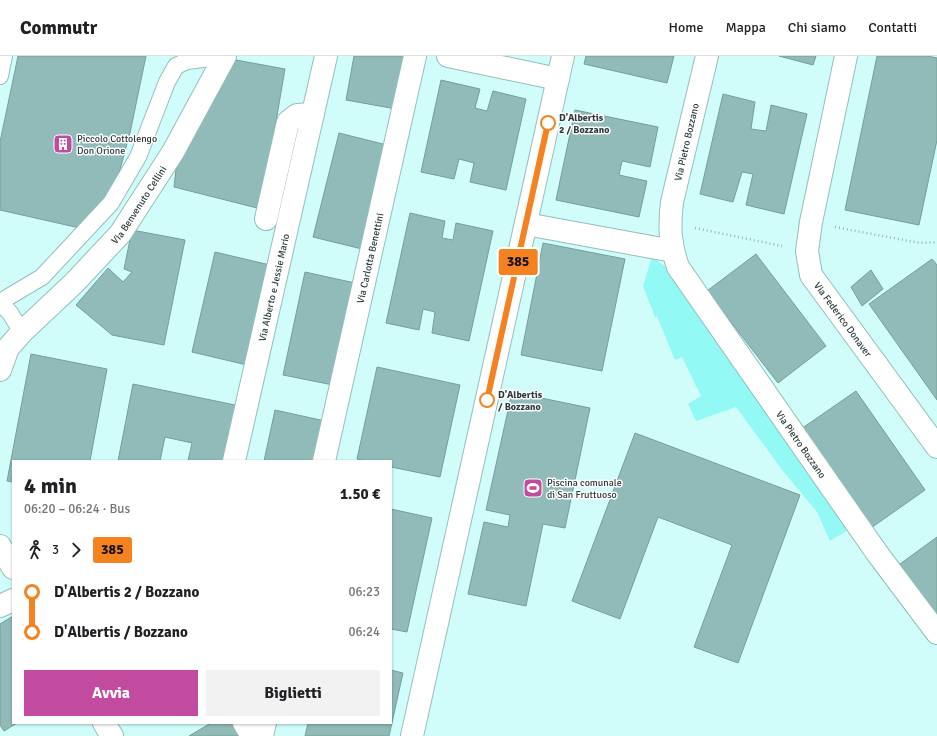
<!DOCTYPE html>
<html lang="it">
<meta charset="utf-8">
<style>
:root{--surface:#fff;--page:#f2f2f2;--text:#202124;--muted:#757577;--line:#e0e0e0;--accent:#c24a9f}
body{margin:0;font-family:Signika,sans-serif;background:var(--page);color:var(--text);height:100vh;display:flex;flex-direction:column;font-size:15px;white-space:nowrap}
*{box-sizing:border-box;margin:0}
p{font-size:13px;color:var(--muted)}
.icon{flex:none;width:22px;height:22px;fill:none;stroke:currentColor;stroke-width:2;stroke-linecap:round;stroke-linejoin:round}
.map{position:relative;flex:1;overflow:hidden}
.drawer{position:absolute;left:12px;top:404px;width:380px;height:264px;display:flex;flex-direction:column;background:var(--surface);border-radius:0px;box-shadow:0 1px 3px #0004}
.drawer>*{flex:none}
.badge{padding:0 8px;border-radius:3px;font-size:14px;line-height:26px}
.map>.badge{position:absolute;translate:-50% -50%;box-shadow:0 0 0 2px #fff}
.legs{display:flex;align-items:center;gap:6px;height:44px;padding:0 12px;font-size:13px}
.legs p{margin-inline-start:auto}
.headline{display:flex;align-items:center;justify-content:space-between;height:68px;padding:0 12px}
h1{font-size:22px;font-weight:700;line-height:30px}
.primary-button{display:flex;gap:8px;margin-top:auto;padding:8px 12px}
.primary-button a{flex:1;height:46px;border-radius:0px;background:var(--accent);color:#fff;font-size:16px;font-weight:700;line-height:46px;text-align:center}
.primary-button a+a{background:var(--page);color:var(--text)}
ul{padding:0 12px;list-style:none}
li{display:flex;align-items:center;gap:14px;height:40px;font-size:15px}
li i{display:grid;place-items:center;width:6px;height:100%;margin:0 5px;background:currentColor}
li i::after{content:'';width:10px;height:10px;margin:-5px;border:3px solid;border-radius:50%;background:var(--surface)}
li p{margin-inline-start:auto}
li:first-child i{background:linear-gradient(#0000 50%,currentColor 0)}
li:last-child i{background:linear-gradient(currentColor 50%,#0000 0)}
header{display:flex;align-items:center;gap:24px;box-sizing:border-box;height:56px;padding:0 20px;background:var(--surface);border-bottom:1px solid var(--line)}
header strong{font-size:19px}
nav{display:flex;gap:22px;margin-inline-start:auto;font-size:14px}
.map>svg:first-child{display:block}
.green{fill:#92f9f4}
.building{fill:#91bbb8;stroke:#759e9b}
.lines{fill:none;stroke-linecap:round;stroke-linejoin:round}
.lane-casing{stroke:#94bebb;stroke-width:18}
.street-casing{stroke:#94bebb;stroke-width:24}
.secondary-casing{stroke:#94bebb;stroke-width:24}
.path{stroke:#94b6b4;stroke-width:2.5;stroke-dasharray:1 3;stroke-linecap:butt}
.lane{stroke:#fff;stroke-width:16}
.street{stroke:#fff;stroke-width:22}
.secondary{stroke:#fff;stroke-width:22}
.line-1-casing{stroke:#fff;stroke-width:9}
.line-1{stroke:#f58220;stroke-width:6}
.stop-1-dot{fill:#fff;stroke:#f58220;stroke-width:2}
.labels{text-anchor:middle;stroke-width:3;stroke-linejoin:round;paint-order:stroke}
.stop-label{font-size:10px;font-weight:bold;fill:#2b3c3b;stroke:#fff;text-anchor:start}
.poi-label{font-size:10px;fill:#2b3c3b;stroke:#fff;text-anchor:start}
.street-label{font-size:10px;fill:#2b3c3b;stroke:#fff}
</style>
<header>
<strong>Commutr</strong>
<nav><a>Home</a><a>Mappa</a><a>Chi siamo</a><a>Contatti</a></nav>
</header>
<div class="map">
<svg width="937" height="680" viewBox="0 0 937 680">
<rect width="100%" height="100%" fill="#d0fcf9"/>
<path class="green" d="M652,201L666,211L851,472L830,485L817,456L783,415L736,351L696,365L688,348L701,340L682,301L675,304L657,260L655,261L643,230Z"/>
<path class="building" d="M18,0H146L130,77L116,128L84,173L0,154V86Z
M354,0H405L396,53L346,44Z
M586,0H674L667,27L584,8Z
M779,0H816L813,9Z
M877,0H928L937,2V84L919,169L845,154Z
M236,4L285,13L261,153L174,131L177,105Z
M441,24L480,33L475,52L487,55L493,35L526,43L506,134L470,126L474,107L459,103L454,123L421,116Z
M723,38L755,46L751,73L766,75L771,49L807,58L784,158L746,149L753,118L742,116L733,146L700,138Z
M575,54L658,71L650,111L622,105L619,119L647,125L639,161L556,144Z
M339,77L387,89L362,193L313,181Z
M410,157L445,165L442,182L453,184L456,167L493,175L469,285L432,277L435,256L423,253L419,274L386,267Z
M132,174L185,184L164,289L112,279L76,249L108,212L123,226L132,216L124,213Z
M543,187L625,203L602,315L521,299Z
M215,196L270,209L247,309L192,296Z
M756,198L826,290L778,327L707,235Z
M932,203L937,209V344L869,248Z
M871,214L883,233L862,250L851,231Z
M305,216L355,227L333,329L283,319Z
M31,298L107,313L90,405H13V426L7,425Z
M377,311L460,329L440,421L391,411V405H365L357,403Z
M133,328L240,350L228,405H188L192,387L165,381L160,405H118Z
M856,335L925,434L871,472L801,373Z
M512,336L590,352L565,472L543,468L526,550L468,538L484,466L508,471L510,459L486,454Z
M275,354L325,365L316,405H264Z
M635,377L800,439L738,607L694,591L732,489L658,461L620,563L572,545Z
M391,453L432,462L407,576L391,573Z
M937,481V559L900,508Z
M13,560V667H17L4,675L0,669V568Z
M391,614L403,617L389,680H305L308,667H391Z
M211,667H232L240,680H189Z"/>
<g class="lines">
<defs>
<path id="lane" d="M0,20L4,0
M0,246L42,221L111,147L138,101L167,26L176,10L187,5L210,2L223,5
M0,246L10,257L22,276"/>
<g id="street">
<path d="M448,0L558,23"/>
<path id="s1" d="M707,0L672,146C669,172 670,187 678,211L877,497L937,577"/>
<path id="s2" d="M846,0L811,166L807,195L811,219L937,391"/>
<path d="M266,163L288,66L297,59L313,58"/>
<path d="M526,168L673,195"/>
<path id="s3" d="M0,314L8,292L22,276L74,227L120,178L173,96L225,0"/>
<path id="s4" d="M234,405L326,0"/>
<path id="s5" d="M324,405L415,0"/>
<path d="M0,490L13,512"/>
<path d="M0,550L13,544"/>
<path d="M104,667L112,680"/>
<path d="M244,667L252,680"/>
<path d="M262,680L265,667"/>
</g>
<path id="secondary" d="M412,680L563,0"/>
</defs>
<use href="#lane" class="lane-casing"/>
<use href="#street" class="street-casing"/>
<use href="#secondary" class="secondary-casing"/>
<path class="path" d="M835,171L920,187L937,186
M695,172L782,190"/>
<use href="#lane" class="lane"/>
<use href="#street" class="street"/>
<use href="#secondary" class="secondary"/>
</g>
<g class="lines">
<defs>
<path id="line-1" d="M487,344L548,67"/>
</defs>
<use href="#line-1" class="line-1-casing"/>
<use href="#line-1" class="line-1"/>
</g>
<defs>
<symbol id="building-square" viewBox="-11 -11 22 22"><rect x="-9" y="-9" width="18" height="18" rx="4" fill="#c24a9f" stroke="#fff"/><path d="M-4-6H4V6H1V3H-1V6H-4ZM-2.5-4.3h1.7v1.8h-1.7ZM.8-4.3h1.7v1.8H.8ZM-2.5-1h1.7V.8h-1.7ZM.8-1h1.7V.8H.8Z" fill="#fff"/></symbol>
<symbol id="stadium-square" viewBox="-11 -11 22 22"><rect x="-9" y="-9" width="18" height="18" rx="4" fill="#c24a9f" stroke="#fff"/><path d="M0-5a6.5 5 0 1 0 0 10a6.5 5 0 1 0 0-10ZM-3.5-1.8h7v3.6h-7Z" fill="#fff"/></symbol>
</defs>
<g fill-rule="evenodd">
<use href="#building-square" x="52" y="77" width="22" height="22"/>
<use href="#stadium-square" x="522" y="421" width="22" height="22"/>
</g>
<g class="stop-1-dot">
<circle cx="548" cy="67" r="7"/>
<circle cx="487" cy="344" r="7"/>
</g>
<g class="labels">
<g class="stop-label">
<text x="559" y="65">D'Albertis<tspan x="559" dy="12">2 / Bozzano</tspan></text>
<text x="498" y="342">D'Albertis<tspan x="498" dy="12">/ Bozzano</tspan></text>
</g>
<g class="poi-label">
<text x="77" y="86">Piccolo Cottolengo<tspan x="77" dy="12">Don Orione</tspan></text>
<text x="547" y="430">Piscina comunale<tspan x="547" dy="12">di San Fruttuoso</tspan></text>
</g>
<g class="street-label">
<text transform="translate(686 86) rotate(-77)" y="4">Via Pietro Bozzano</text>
<text dy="4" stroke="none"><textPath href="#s3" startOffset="218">Via Benvenuto Cellini</textPath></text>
<text dy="4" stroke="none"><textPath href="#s5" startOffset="208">Via Carlotta Benettini</textPath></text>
<text dy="4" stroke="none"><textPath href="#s4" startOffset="178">Via Alberto e Jessie Mario</textPath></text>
<text dy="4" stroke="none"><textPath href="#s2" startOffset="278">Via Federico Donaver</textPath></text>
<text dy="4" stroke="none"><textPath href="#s1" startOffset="432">Via Pietro Bozzano</textPath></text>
</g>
</g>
</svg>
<b class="badge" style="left:518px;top:206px;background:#f58220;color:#111">385</b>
<section class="drawer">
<div class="headline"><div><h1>4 min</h1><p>06:20 – 06:24 · Bus</p></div><b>1.50 €</b></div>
<div class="legs"><svg class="icon" aria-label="walk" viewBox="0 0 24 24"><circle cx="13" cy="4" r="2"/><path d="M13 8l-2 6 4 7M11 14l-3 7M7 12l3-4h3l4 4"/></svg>3<svg class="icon" aria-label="forward" viewBox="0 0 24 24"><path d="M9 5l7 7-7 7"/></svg><b class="badge" style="background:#f58220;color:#111">385</b></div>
<ul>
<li><i style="color:#f58220"></i><b>D'Albertis 2 / Bozzano</b><p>06:23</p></li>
<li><i style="color:#f58220"></i><b>D'Albertis / Bozzano</b><p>06:24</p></li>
</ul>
<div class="primary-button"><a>Avvia</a><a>Biglietti</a></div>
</section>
</div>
